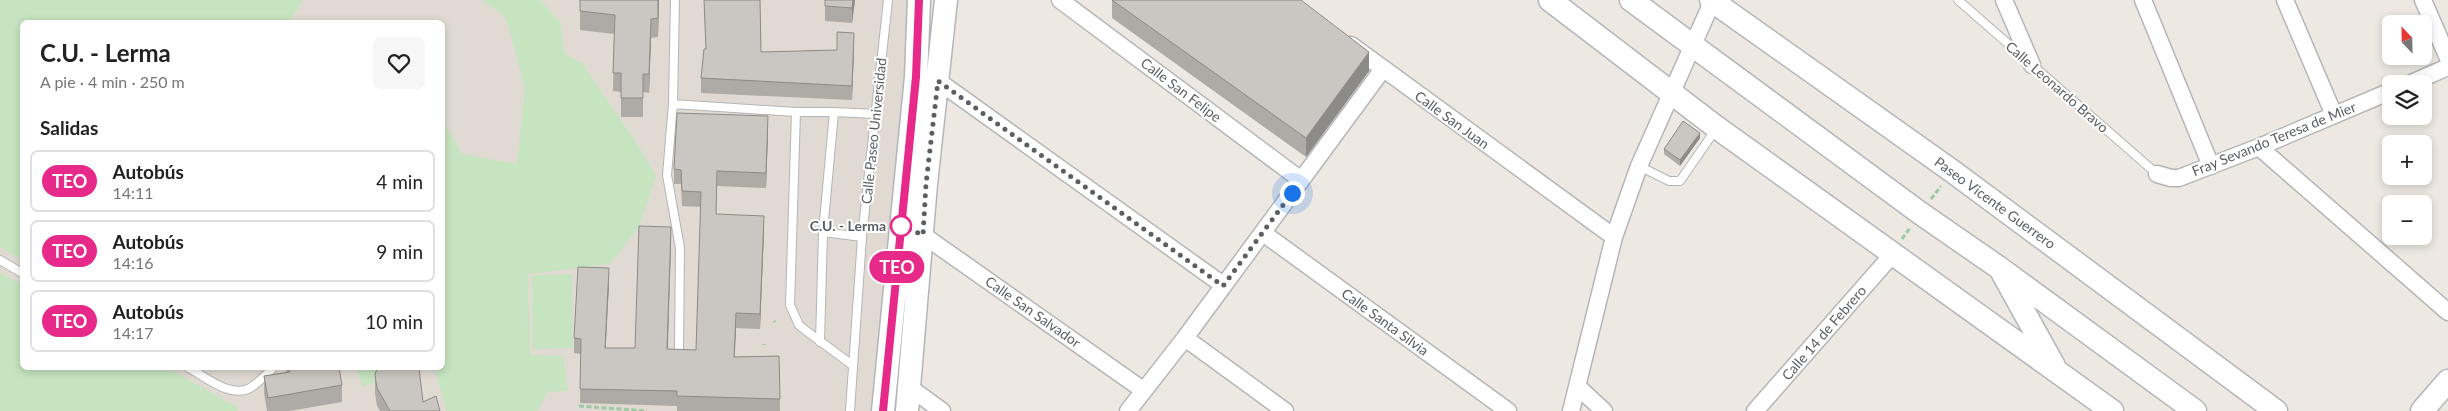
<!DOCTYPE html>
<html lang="es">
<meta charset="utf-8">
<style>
:root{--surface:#fff;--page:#f6f6f6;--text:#222;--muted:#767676;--line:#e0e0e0}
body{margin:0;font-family:Lato,sans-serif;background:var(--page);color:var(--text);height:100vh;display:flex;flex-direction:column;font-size:19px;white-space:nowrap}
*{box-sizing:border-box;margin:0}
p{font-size:16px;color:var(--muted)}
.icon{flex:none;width:28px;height:28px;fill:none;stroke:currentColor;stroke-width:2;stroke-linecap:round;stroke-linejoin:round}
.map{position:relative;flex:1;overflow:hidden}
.sheet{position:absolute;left:20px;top:20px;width:425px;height:350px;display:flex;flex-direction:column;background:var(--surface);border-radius:8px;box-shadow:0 2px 8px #0003}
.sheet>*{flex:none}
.badge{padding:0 10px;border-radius:16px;font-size:18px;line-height:32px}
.needle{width:32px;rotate:338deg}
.tools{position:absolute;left:2382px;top:15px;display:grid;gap:10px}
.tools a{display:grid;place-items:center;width:50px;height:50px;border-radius:8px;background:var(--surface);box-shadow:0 2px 8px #0003;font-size:25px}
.you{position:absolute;width:25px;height:25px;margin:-12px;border:4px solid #fff;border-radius:50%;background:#1a73e8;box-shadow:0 0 0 8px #1a73e833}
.map>.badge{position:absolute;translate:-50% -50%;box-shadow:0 0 0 2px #fff}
h2{padding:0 20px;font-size:19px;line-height:45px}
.round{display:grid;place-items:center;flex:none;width:52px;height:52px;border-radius:8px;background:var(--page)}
.head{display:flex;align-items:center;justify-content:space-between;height:85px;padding:0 20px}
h1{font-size:24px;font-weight:700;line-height:38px}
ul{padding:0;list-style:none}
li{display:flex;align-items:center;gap:15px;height:62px;margin:0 10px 8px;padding:0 10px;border:2px solid var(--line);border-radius:8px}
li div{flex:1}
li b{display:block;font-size:19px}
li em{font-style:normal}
li .badge{min-width:55px;font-weight:700;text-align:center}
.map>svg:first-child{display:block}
.education{fill:#e0dad3;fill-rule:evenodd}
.green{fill:#c5e4bf}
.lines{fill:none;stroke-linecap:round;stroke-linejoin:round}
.lane-casing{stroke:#b3b6b9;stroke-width:10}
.street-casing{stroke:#b3b6b9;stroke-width:19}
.secondary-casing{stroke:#b2b6ba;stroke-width:25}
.path{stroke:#9ccaa1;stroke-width:3;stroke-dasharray:5 2.5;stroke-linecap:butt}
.lane{stroke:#fff;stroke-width:8}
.street{stroke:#fff;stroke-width:16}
.secondary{stroke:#fff;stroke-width:22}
.wall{fill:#aeaaa6}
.shaded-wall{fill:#8d8b87}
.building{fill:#cac6c1;stroke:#8d8b87}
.line-casing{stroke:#fff;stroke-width:11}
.line{stroke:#e7298a;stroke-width:8}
.walk{stroke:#5b5f63;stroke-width:5;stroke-dasharray:0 9}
.stop-dot{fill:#fff;stroke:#e7298a;stroke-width:2.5}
.labels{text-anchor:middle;stroke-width:4;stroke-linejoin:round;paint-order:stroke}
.street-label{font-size:14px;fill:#5b5f63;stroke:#fff}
.stop-label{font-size:14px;font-weight:bold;fill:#5b5f63;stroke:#fff;text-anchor:end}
</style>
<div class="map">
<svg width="2448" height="411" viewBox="0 0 2448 411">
<rect width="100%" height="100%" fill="#ede9e2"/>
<path class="education" d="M0,0H911L902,123L873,411H0ZM22,22H442V368H22Z"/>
<path class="green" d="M0,0H303L289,22H22V260L0,247Z
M482,0H540L561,23L564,53L582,63L641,150L656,176L639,227L610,264L528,274L530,355L563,356L568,391L548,392L537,411H447L434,368H442L443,121L462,154L517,164L525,88L506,18Z
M0,273L22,284V368H168L238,408V411H0Z
M572,274L573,348L533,349L532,275Z
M356,368H410L363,387Z"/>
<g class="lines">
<defs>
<path id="lane" d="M675,0L673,104L796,112H834L823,232L820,342
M1958,0L2157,174
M673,104L667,175L680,248L679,348
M796,112L790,305L799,325L805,330L851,364
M834,112L876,114
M1639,166L1669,181H1680L1716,129
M823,232L862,237
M0,260L22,273
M189,368C206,377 233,401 253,386C260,381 267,374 273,368
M850,411L862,237L888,0"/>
<path id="street" d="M1060,0L1301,180
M2004,0L2032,65
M2143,0L2211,166
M2285,0L2334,115
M2423,0L2448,58
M1351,45L1614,237
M938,81L1223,285
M2409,84L2448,67
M2259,147L2448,312
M2157,174L2171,178H2179L2259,147L2391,91
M1263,233L1508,411
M923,235L1143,390
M1185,338L1285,411
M1577,386L1604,411
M909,387L942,411
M1128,411L1185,338L1383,69
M1571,411L1614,237L1639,166L1713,0
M1755,411L1892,255"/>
<path id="secondary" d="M1550,0L1716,127L2112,411
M1631,0L1920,213L1998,267L2195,411
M1711,0L1952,171L2276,411
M2003,274L2054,366
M883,411L916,77L919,0
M907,411L926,184L946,0
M2422,411L2448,381"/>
</defs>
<use href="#lane" class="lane-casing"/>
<use href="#street" class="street-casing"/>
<use href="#secondary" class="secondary-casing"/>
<path class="path" d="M1931,199L1941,186
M1902,239L1910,228
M774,321L775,322
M764,344V345
M579,406L647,411"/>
<use href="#lane" class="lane"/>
<use href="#street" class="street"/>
<use href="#secondary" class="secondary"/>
</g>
<path class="wall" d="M540,0H659L658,37L651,38L649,93L643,92V117H621V92L613,91L614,34L580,30V0Z
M704,0H760L761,52L837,50L854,48L852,100L701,93V78L706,49Z
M825,0H855L852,23L825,21Z
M1112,0L1369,71L1306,157L1112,18Z
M768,131L766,188L717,186L716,215L764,231L760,329L736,328L734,357L779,356L780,411H677V406L580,403L581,354L574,353V338L609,283L605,348H635L671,242L668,349L696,350L701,207L682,206L681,184H674V169Z
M1700,138L1680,166L1664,154V149Z
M286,368H310L342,385V402L289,411H267L264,393V376L286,372Z
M375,375L423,402L440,411H380L377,406L375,393Z"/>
<path class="shaded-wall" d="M658,0H659L658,37Z
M853,0H855L852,23V8Z
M651,19V38L649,93V74Z
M854,33V48L852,100V86Z
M1369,52V71L1306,157V138Z
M768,116V131L766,188V173Z
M1700,133V138L1680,166V160Z
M764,216V231L760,329V314Z
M671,227V242L667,364V349Z
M609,268V283L605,362V348Z
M736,313V328L734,372V357Z"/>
<path class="building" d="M580,0H658V18L651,19L649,74H643V98H621V73H613L615,15L580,11Z
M704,0H760L761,52L837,50V32L854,33L852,86L701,78L704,49H706Z
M825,0H853L852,8L825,6Z
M1112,0H1301L1369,52L1306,138Z
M677,113L768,116L766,173L717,171L716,214L764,216L760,314L736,313L734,357L779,356L780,399L677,396V391L580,389L581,339L574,338L578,267L609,268L605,348H635L639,226L671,227L667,349L696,350L701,192L682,191L681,170L674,169Z
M1683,121L1700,133L1680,160L1664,149Z
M289,368H339L342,385L268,398L264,376L290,372Z
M377,368H419L423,402L436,396L440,411H390L377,388L375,375Z"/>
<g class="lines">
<defs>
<path id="line" d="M883,411L916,77L919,0"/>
</defs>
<use href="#line" class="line-casing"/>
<use href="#line" class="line"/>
<path class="walk" d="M901,226L923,235L926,184L938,81L1223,286L1292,193"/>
</g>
<circle class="stop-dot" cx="901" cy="226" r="10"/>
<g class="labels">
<g class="street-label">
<text transform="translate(2057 87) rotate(41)" y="5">Calle Leonardo Bravo</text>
<text transform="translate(1181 90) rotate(37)" y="5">Calle San Felipe</text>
<text transform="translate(1452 120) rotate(36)" y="5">Calle San Juan</text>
<text transform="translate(874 131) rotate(-84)" y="5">Calle Paseo Universidad</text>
<text transform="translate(2274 139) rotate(-22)" y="5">Fray Sevando Teresa de Mier</text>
<text transform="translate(1995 203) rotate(36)" y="5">Paseo Vicente Guerrero</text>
<text transform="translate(1033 312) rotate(35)" y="5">Calle San Salvador</text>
<text transform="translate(1385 322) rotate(36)" y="5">Calle Santa Silvia</text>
<text transform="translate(1824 333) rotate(-49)" y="5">Calle 14 de Febrero</text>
</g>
<g class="stop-label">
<text x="886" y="231">C.U. - Lerma</text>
</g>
</g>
</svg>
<div class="tools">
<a><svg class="needle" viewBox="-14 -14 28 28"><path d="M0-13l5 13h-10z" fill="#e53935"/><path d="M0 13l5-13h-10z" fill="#767676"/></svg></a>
<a><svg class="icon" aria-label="layers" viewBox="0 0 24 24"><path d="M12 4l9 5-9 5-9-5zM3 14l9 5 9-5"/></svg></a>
<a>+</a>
<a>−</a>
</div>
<div class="you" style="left:1292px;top:193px"></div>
<b class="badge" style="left:897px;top:267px;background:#e7298a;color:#fff">TEO</b>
<section class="sheet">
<div class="head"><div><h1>C.U. - Lerma</h1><p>A pie · 4 min · 250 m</p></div><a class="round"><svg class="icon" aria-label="heart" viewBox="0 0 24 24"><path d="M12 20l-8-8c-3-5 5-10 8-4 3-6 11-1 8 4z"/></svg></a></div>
<h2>Salidas</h2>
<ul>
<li><span class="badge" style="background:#e7298a;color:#fff">TEO</span><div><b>Autobús</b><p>14:11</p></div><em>4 min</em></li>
<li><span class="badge" style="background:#e7298a;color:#fff">TEO</span><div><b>Autobús</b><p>14:16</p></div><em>9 min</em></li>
<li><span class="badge" style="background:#e7298a;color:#fff">TEO</span><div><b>Autobús</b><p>14:17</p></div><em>10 min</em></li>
</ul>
</section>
</div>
